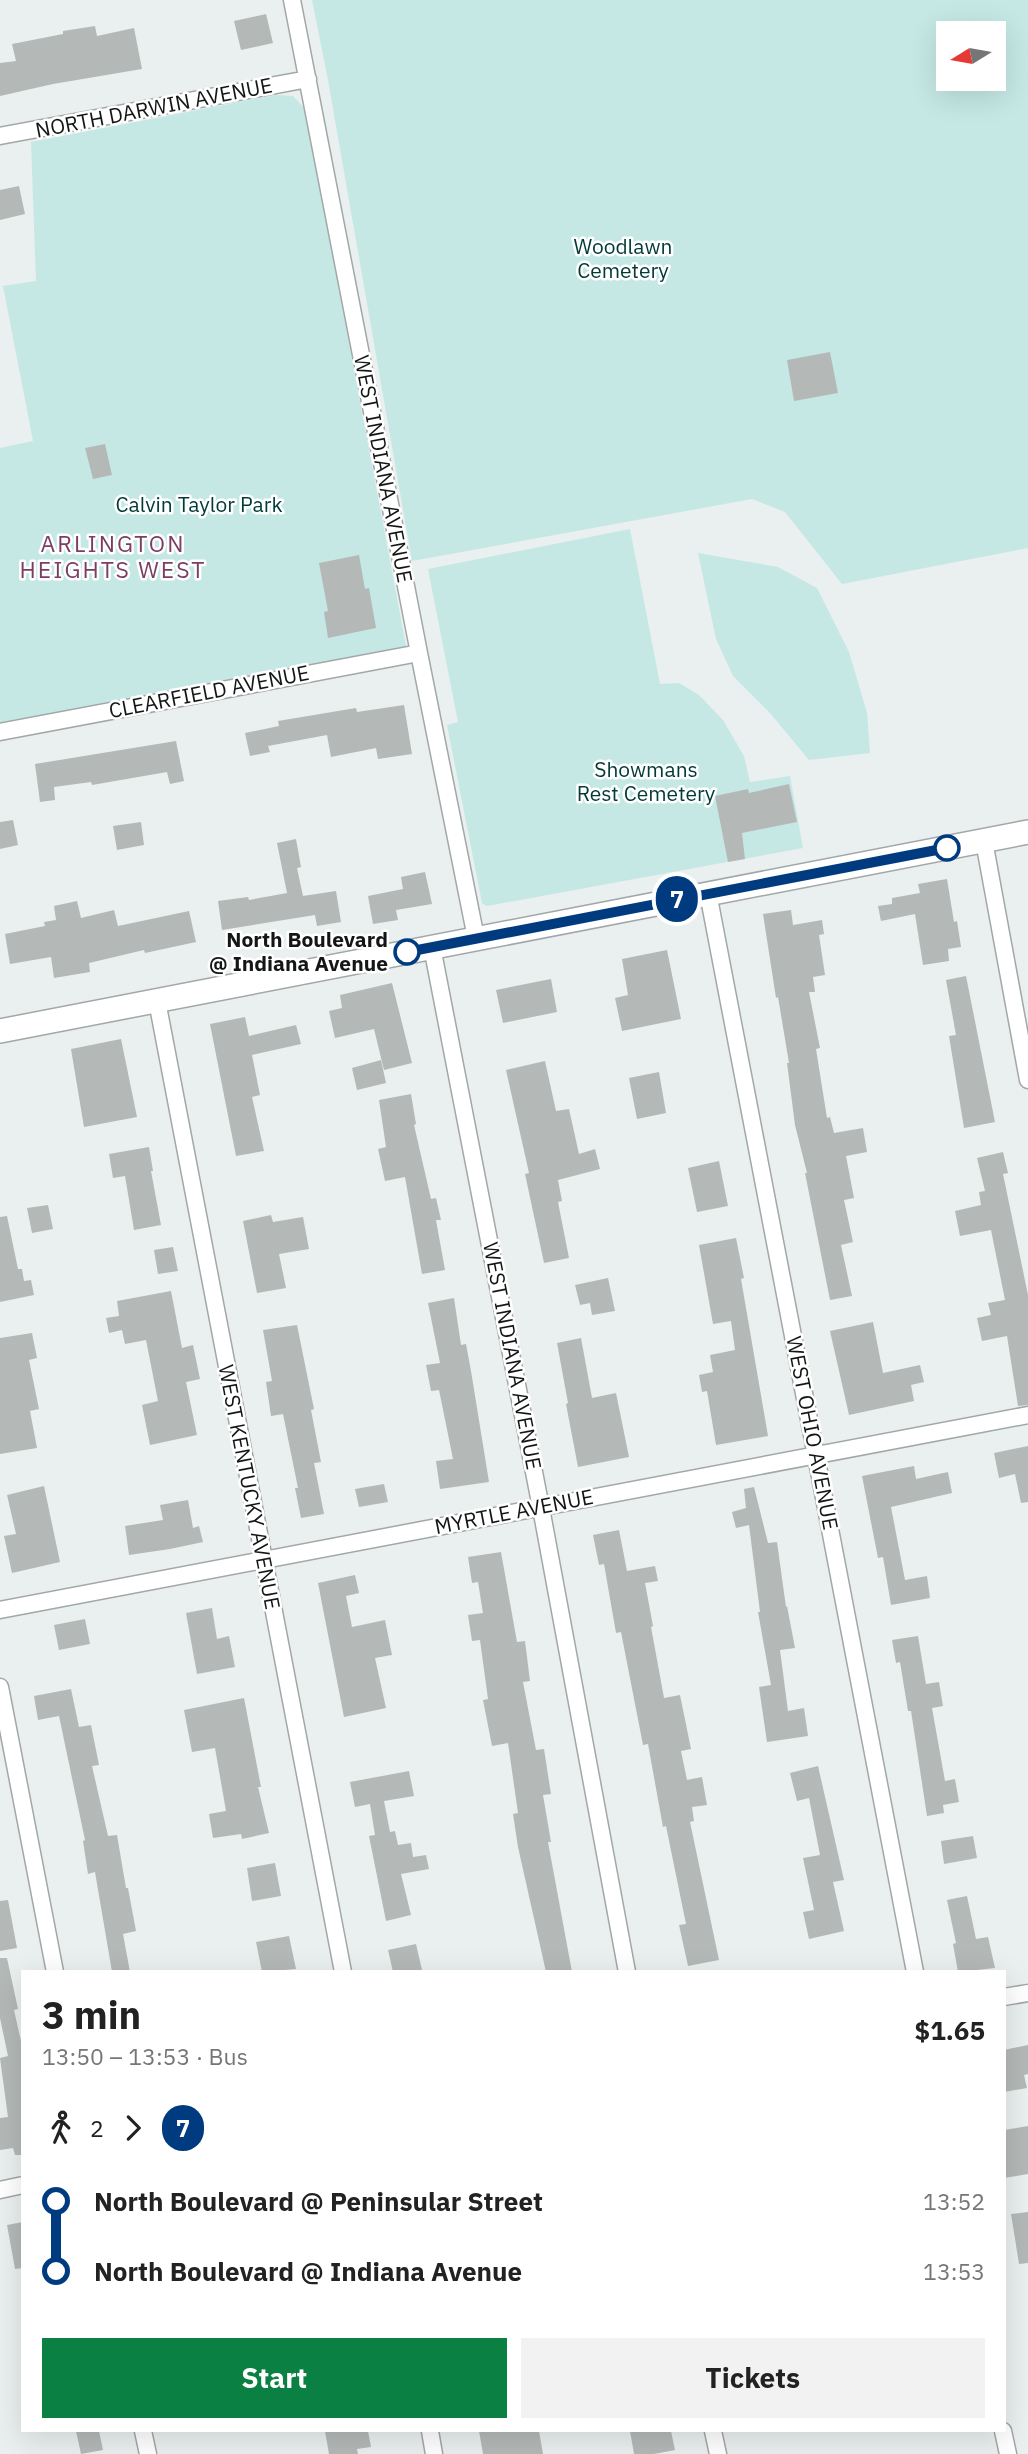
<!DOCTYPE html>
<meta charset="utf-8">
<style>
:root{--surface:#fff;--page:#f2f2f2;--text:#222;--muted:#767676;--accent:#0b8043}
body{margin:0;font-family:"IBM Plex Sans",sans-serif;background:var(--page);color:var(--text);height:100vh;display:flex;flex-direction:column;font-size:26px;white-space:nowrap}
*{box-sizing:border-box;margin:0}
p{font-size:23px;color:var(--muted)}
.icon{flex:none;width:38px;height:38px;fill:none;stroke:currentColor;stroke-width:2;stroke-linecap:round;stroke-linejoin:round}
.map{position:relative;flex:1;overflow:hidden}
.details{position:absolute;left:21px;top:1970px;width:985px;height:462px;display:flex;flex-direction:column;background:var(--surface);border-radius:0px;box-shadow:0 7px 28px #0002}
.details>*{flex:none}
.badge{padding:0 14px;border-radius:23px;font-size:24px;line-height:46px}
.needle{width:46px;rotate:259deg}
.fabs{position:absolute;left:936px;top:21px;display:grid;gap:14px}
.fabs a{display:grid;place-items:center;width:70px;height:70px;border-radius:0px;background:var(--surface);box-shadow:0 7px 28px #0002;font-size:35px}
.map>.badge{position:absolute;translate:-50% -50%;box-shadow:0 0 0 4px #fff}
.legs{display:flex;align-items:center;gap:10px;height:77px;padding:0 21px;font-size:23px}
.legs p{margin-inline-start:auto}
.head{display:flex;align-items:center;justify-content:space-between;height:119px;padding:0 21px}
h1{font-size:38px;font-weight:700;line-height:52px}
.cta{display:flex;gap:14px;margin-top:auto;padding:14px 21px}
.cta a{flex:1;height:80px;border-radius:0px;background:var(--accent);color:#fff;font-size:28px;font-weight:700;line-height:80px;text-align:center}
.cta a+a{background:var(--page);color:var(--text)}
ul{padding:0 21px;list-style:none}
li{display:flex;align-items:center;gap:24px;height:70px;font-size:26px}
li i{display:grid;place-items:center;width:10px;height:100%;margin:0 9px;background:currentColor}
li i::after{content:'';width:18px;height:18px;margin:-9px;border:5px solid;border-radius:50%;background:var(--surface)}
li p{margin-inline-start:auto}
li:first-child i{background:linear-gradient(#0000 50%,currentColor 0)}
li:last-child i{background:linear-gradient(currentColor 50%,#0000 0)}
.map>svg:first-child{display:block}
.green{fill:#c5e8e5;fill-rule:evenodd}
.building{fill:#b4b9b8}
.lines{fill:none;stroke-linecap:round;stroke-linejoin:round}
.street-casing{stroke:#a2a7a7;stroke-width:19}
.secondary-casing{stroke:#a2a7a7;stroke-width:26}
.street{stroke:#fff;stroke-width:16}
.secondary{stroke:#fff;stroke-width:23}
.line-1-casing{stroke:#fff;stroke-width:16}
.line-1{stroke:#003b80;stroke-width:10}
.stop-1-dot{fill:#fff;stroke:#003b80;stroke-width:3.5}
.labels{text-anchor:middle;stroke-width:5;stroke-linejoin:round;paint-order:stroke}
.street-label{font-size:21px;fill:#141616;stroke:#fff}
.park-label{font-size:21px;fill:#023a38;stroke:#fff}
.stop-label{font-size:21px;font-weight:bold;fill:#141616;stroke:#fff;text-anchor:end}
.neighbourhood-label{font-size:23px;letter-spacing:2px;fill:#7c3d62;stroke:#fff}
</style>
<div class="map">
<svg width="1028" height="2454" viewBox="0 0 1028 2454">
<rect width="100%" height="100%" fill="#eaefef"/>
<path class="green" d="M312,0H1028V548L842,584L785,512L752,499L412,561L328,80ZM948,33H994V79H948Z
M276,95L293,96L305,109L406,646L0,725V448L33,441L3,286L36,281L31,142Z
M630,529L660,684L679,683L699,695L723,720L744,756L750,782L790,776L803,848L487,906L482,903L447,725L458,722L428,569Z
M698,553L778,567L817,588L849,652L867,713L870,753L809,760L770,713L733,676L716,639Z"/>
<path class="building" d="M266,14L273,43L241,50L234,21Z
M95,26L97,36L134,28L142,69L53,84L0,96V63L16,61L12,44L63,34V31Z
M19,186L25,214L0,220V190Z
M830,352L838,393L794,401L787,360Z
M105,444L112,475L93,479L85,448Z
M359,555L365,589L369,588L376,628L328,638L324,612L328,611L319,563Z
M404,705L412,754L378,759L376,748L331,757L327,735L268,746L270,752L250,756L245,733L279,726L278,721L356,708L357,712Z
M176,741L184,781L170,784L167,772L92,785L91,782L54,787L55,800L40,802L35,764Z
M789,784L797,822L742,833L745,859L728,862L715,796L748,789L749,793Z
M13,820L18,845L0,849V822Z
M141,822L144,845L117,850L113,826Z
M296,839L301,867L297,868L303,896L336,891L341,922L317,926L315,915L222,930L218,901L248,897L249,900L287,893L277,843Z
M425,872L432,904L396,910L398,920L373,924L368,896L403,889L401,877Z
M947,879L954,922L957,921L961,947L948,949L949,961L923,965L915,914L881,921L878,906L892,904V898L920,893L918,884Z
M77,901L81,918L114,910L118,926L189,911L196,942L145,953L144,950L89,963L90,972L54,978L51,957L10,964L5,934L45,926L44,922L56,920L54,906Z
M791,910L793,925L822,920L824,934L819,935L825,975L813,977L815,992H809L820,1048L816,1049L827,1118L830,1117L834,1133L863,1128L867,1152L846,1156L854,1198L844,1200L853,1242L841,1245L852,1296L830,1300L805,1173H807L795,1125L787,1063H789L778,997L776,998L763,914Z
M667,950L681,1019L622,1031L615,998L628,995L622,959Z
M966,976L995,1122L964,1128L949,1036L956,1035L946,980Z
M551,979L557,1012L503,1023L496,990Z
M392,983L412,1063L384,1070L374,1029L335,1038L329,1011L342,1008L340,995Z
M245,1017L249,1036L296,1025L301,1044L252,1055L260,1095L252,1097L264,1151L236,1156L210,1024Z
M121,1039L137,1117L84,1127L71,1049Z
M381,1060L386,1083L357,1090L352,1068Z
M545,1061L556,1111L569,1109L579,1154L595,1149L600,1169L558,1180L562,1201L558,1202L569,1258L544,1263L525,1174L529,1173L506,1070Z
M659,1072L666,1113L637,1119L629,1078Z
M411,1094L416,1124L414,1125L431,1199L436,1198L441,1220H436L445,1270L422,1274L405,1177L385,1181L378,1149L386,1147L379,1100Z
M149,1147L153,1171H151L161,1225L134,1230L125,1176L113,1178L109,1154Z
M1003,1152L1008,1173L1003,1174L1028,1295V1405L1018,1406L1007,1336L982,1341L977,1318L991,1315L988,1303L1005,1300L991,1230L960,1236L955,1211L981,1205L979,1192L985,1191L977,1158Z
M719,1161L728,1206L697,1212L688,1168Z
M48,1205L53,1229L32,1233L27,1208Z
M271,1215L273,1222L303,1217L309,1249L279,1254L286,1288L257,1293L243,1221Z
M7,1216L18,1269H22L24,1281L31,1280L34,1295L0,1302V1217Z
M736,1238L744,1278L741,1279L768,1436L716,1445L707,1391L702,1392L699,1375L713,1372L710,1355L735,1350L731,1321L713,1324L699,1245Z
M173,1247L178,1271L158,1274L154,1250Z
M608,1278L615,1311L592,1315L590,1303L580,1305L575,1285Z
M171,1291L182,1348L193,1345L200,1379L186,1382L197,1435L150,1445L142,1405L158,1401L146,1340L125,1344L122,1330L109,1333L106,1318L119,1316L117,1301Z
M454,1298L461,1345L466,1344L471,1371L489,1482L440,1489L436,1461L453,1459L439,1390L431,1391L426,1365L440,1363L428,1303Z
M873,1322L883,1373L920,1365L924,1382L911,1385L914,1401L849,1415L830,1331Z
M297,1325L314,1409L311,1410L321,1462L314,1463L324,1514L301,1518L295,1488H298L283,1414L271,1416L266,1382L272,1381L263,1330Z
M32,1333L37,1358L29,1360L39,1409L30,1411L37,1448L0,1454V1338Z
M581,1338L592,1398L616,1393L629,1457L578,1467L566,1404L568,1403L557,1343Z
M1028,1446V1502L1021,1503L1015,1474L999,1478L994,1453Z
M914,1466L916,1479L948,1472L952,1493L891,1507L905,1580L927,1576L930,1598L891,1605L883,1557L878,1558L862,1476Z
M384,1484L388,1502L359,1507L355,1489Z
M44,1486L60,1562L12,1573L4,1536L16,1534L7,1495Z
M754,1487L768,1543L777,1542L786,1607L787,1606L795,1648L780,1650L788,1711L804,1708L808,1736L767,1742L759,1687L771,1685L758,1612H760L749,1525L736,1528L732,1512L746,1508L744,1489Z
M188,1500L193,1528L199,1526L203,1542L170,1549L129,1555L125,1526L163,1520L160,1505Z
M619,1530L627,1571L655,1566L658,1581L645,1583L653,1626L651,1627L664,1698L680,1695L691,1749L681,1751L687,1780L702,1777L707,1805L692,1807L694,1821L690,1822L719,1960L688,1966L679,1925L686,1924L666,1826L663,1827L648,1744L643,1745L621,1632L616,1633L604,1564L599,1565L593,1535Z
M501,1552L517,1642L525,1641L530,1681L523,1682L536,1750L544,1749L551,1794L543,1795L551,1842H548L572,1972H546L518,1847L513,1814L518,1813L508,1743L492,1746L483,1700L488,1699L480,1640L472,1641L468,1615L483,1613L478,1582L472,1583L468,1557Z
M355,1575L359,1593L346,1596L352,1627L385,1620L392,1655L375,1658L386,1708L344,1717L318,1583Z
M212,1608L217,1639L229,1636L235,1667L197,1674L186,1613Z
M85,1619L90,1644L59,1650L54,1625Z
M918,1636L926,1684L939,1682L943,1706L932,1708L945,1781L955,1779L959,1802L943,1805L944,1813L927,1816L911,1711H908L900,1662L896,1663L892,1640Z
M71,1689L79,1727L91,1725L99,1765L92,1766L108,1836L117,1835L126,1888H128L136,1931L123,1934L130,1972H112L95,1872L88,1874L83,1841L85,1840L59,1716L38,1720L34,1696Z
M244,1698L261,1787H258L269,1833L242,1839L241,1834L213,1838L209,1814L226,1811L215,1748L192,1752L184,1710Z
M818,1766L844,1880L833,1882L844,1931L809,1939L803,1912L814,1910L803,1858L820,1855L809,1798L797,1801L790,1773Z
M409,1771L414,1796L384,1801L390,1832L395,1831L398,1845L411,1843L413,1857L426,1855L429,1869L401,1874L411,1915L386,1921L369,1836L375,1835L370,1804L355,1807L350,1782Z
M973,1836L977,1858L944,1864L941,1841Z
M275,1863L281,1896L252,1901L247,1868Z
M967,1896L976,1939L988,1937L995,1968L958,1972L953,1944L956,1943L947,1900Z
M8,1900L17,1948L0,1951V1901Z
M289,1936L296,1969L262,1972L256,1942Z
M416,1944L422,1970L393,1972L388,1950Z
M0,1958H7L18,2009L14,2010L23,2050V2155H15L13,2148L0,2150V2118L8,2117L0,2058L8,2056L0,2018Z
M1028,2045V2074L1024,2075L1027,2088L1004,2092V2050Z
M1028,2126V2174L1004,2178V2130Z
M1028,2212V2263L1019,2264L1011,2214Z
M23,2222V2268L15,2269L7,2225Z
M76,2431H99L103,2450L81,2454Z
M325,2431H368L371,2447L357,2449L358,2454H329Z
M479,2431H539L543,2454H483Z
M630,2431H671L675,2450L654,2454H634Z"/>
<g class="lines">
<defs>
<path id="street" d="M292,0L419,653L476,938
M0,136L308,79
M0,732L419,653
M984,841L1028,1080
M708,893L915,1972
M432,947L541,1508L627,1972
M157,1001L343,1972
M0,1610L1028,1415
M0,1687L55,1972
M1004,1997L1028,1993
M0,2190L23,2185
M143,2431L148,2454
M430,2431L434,2454
M713,2431L718,2454
M1003,2431L1008,2454"/>
<path id="secondary" d="M0,1031L1028,832"/>
</defs>
<use href="#street" class="street-casing"/>
<use href="#secondary" class="secondary-casing"/>
<use href="#street" class="street"/>
<use href="#secondary" class="secondary"/>
</g>
<g class="lines">
<defs>
<path id="line-1" d="M407,952L947,848"/>
</defs>
<use href="#line-1" class="line-1-casing"/>
<use href="#line-1" class="line-1"/>
</g>
<g class="stop-1-dot">
<circle cx="947" cy="848" r="12"/>
<circle cx="407" cy="952" r="12"/>
</g>
<g class="labels">
<g class="street-label">
<text transform="translate(154 108) rotate(-11)" y="7">NORTH DARWIN AVENUE</text>
<text transform="translate(383 469) rotate(79)" y="7">WEST INDIANA AVENUE</text>
<text transform="translate(209 692) rotate(-11)" y="7">CLEARFIELD AVENUE</text>
<text transform="translate(512 1356) rotate(79)" y="7">WEST INDIANA AVENUE</text>
<text transform="translate(812 1433) rotate(79)" y="7">WEST OHIO AVENUE</text>
<text transform="translate(249 1487) rotate(79)" y="7">WEST KENTUCKY AVENUE</text>
<text transform="translate(514 1512) rotate(-11)" y="7">MYRTLE AVENUE</text>
</g>
<g class="park-label">
<text x="623" y="254">Woodlawn<tspan x="623" dy="24">Cemetery</tspan></text>
<text x="199" y="512">Calvin Taylor Park</text>
<text x="646" y="777">Showmans<tspan x="646" dy="24">Rest Cemetery</tspan></text>
</g>
<g class="stop-label">
<text x="388" y="947">North Boulevard<tspan x="388" dy="24">@ Indiana Avenue</tspan></text>
</g>
<g class="neighbourhood-label">
<text x="113" y="552">ARLINGTON<tspan x="113" dy="26">HEIGHTS WEST</tspan></text>
</g>
</g>
</svg>
<div class="fabs">
<a><svg class="needle" viewBox="-14 -14 28 28"><path d="M0-13l5 13h-10z" fill="#e53935"/><path d="M0 13l5-13h-10z" fill="#767676"/></svg></a>
</div>
<b class="badge" style="left:677px;top:899px;background:#003b80;color:#fff">7</b>
<section class="details">
<div class="head"><div><h1>3 min</h1><p>13:50 – 13:53 · Bus</p></div><b>$1.65</b></div>
<div class="legs"><svg class="icon" aria-label="walk" viewBox="0 0 24 24"><circle cx="13" cy="4" r="2"/><path d="M13 8l-2 6 4 7M11 14l-3 7M7 12l3-4h3l4 4"/></svg>2<svg class="icon" aria-label="forward" viewBox="0 0 24 24"><path d="M9 5l7 7-7 7"/></svg><b class="badge" style="background:#003b80;color:#fff">7</b></div>
<ul>
<li><i style="color:#003b80"></i><b>North Boulevard @ Peninsular Street</b><p>13:52</p></li>
<li><i style="color:#003b80"></i><b>North Boulevard @ Indiana Avenue</b><p>13:53</p></li>
</ul>
<div class="cta"><a>Start</a><a>Tickets</a></div>
</section>
</div>
